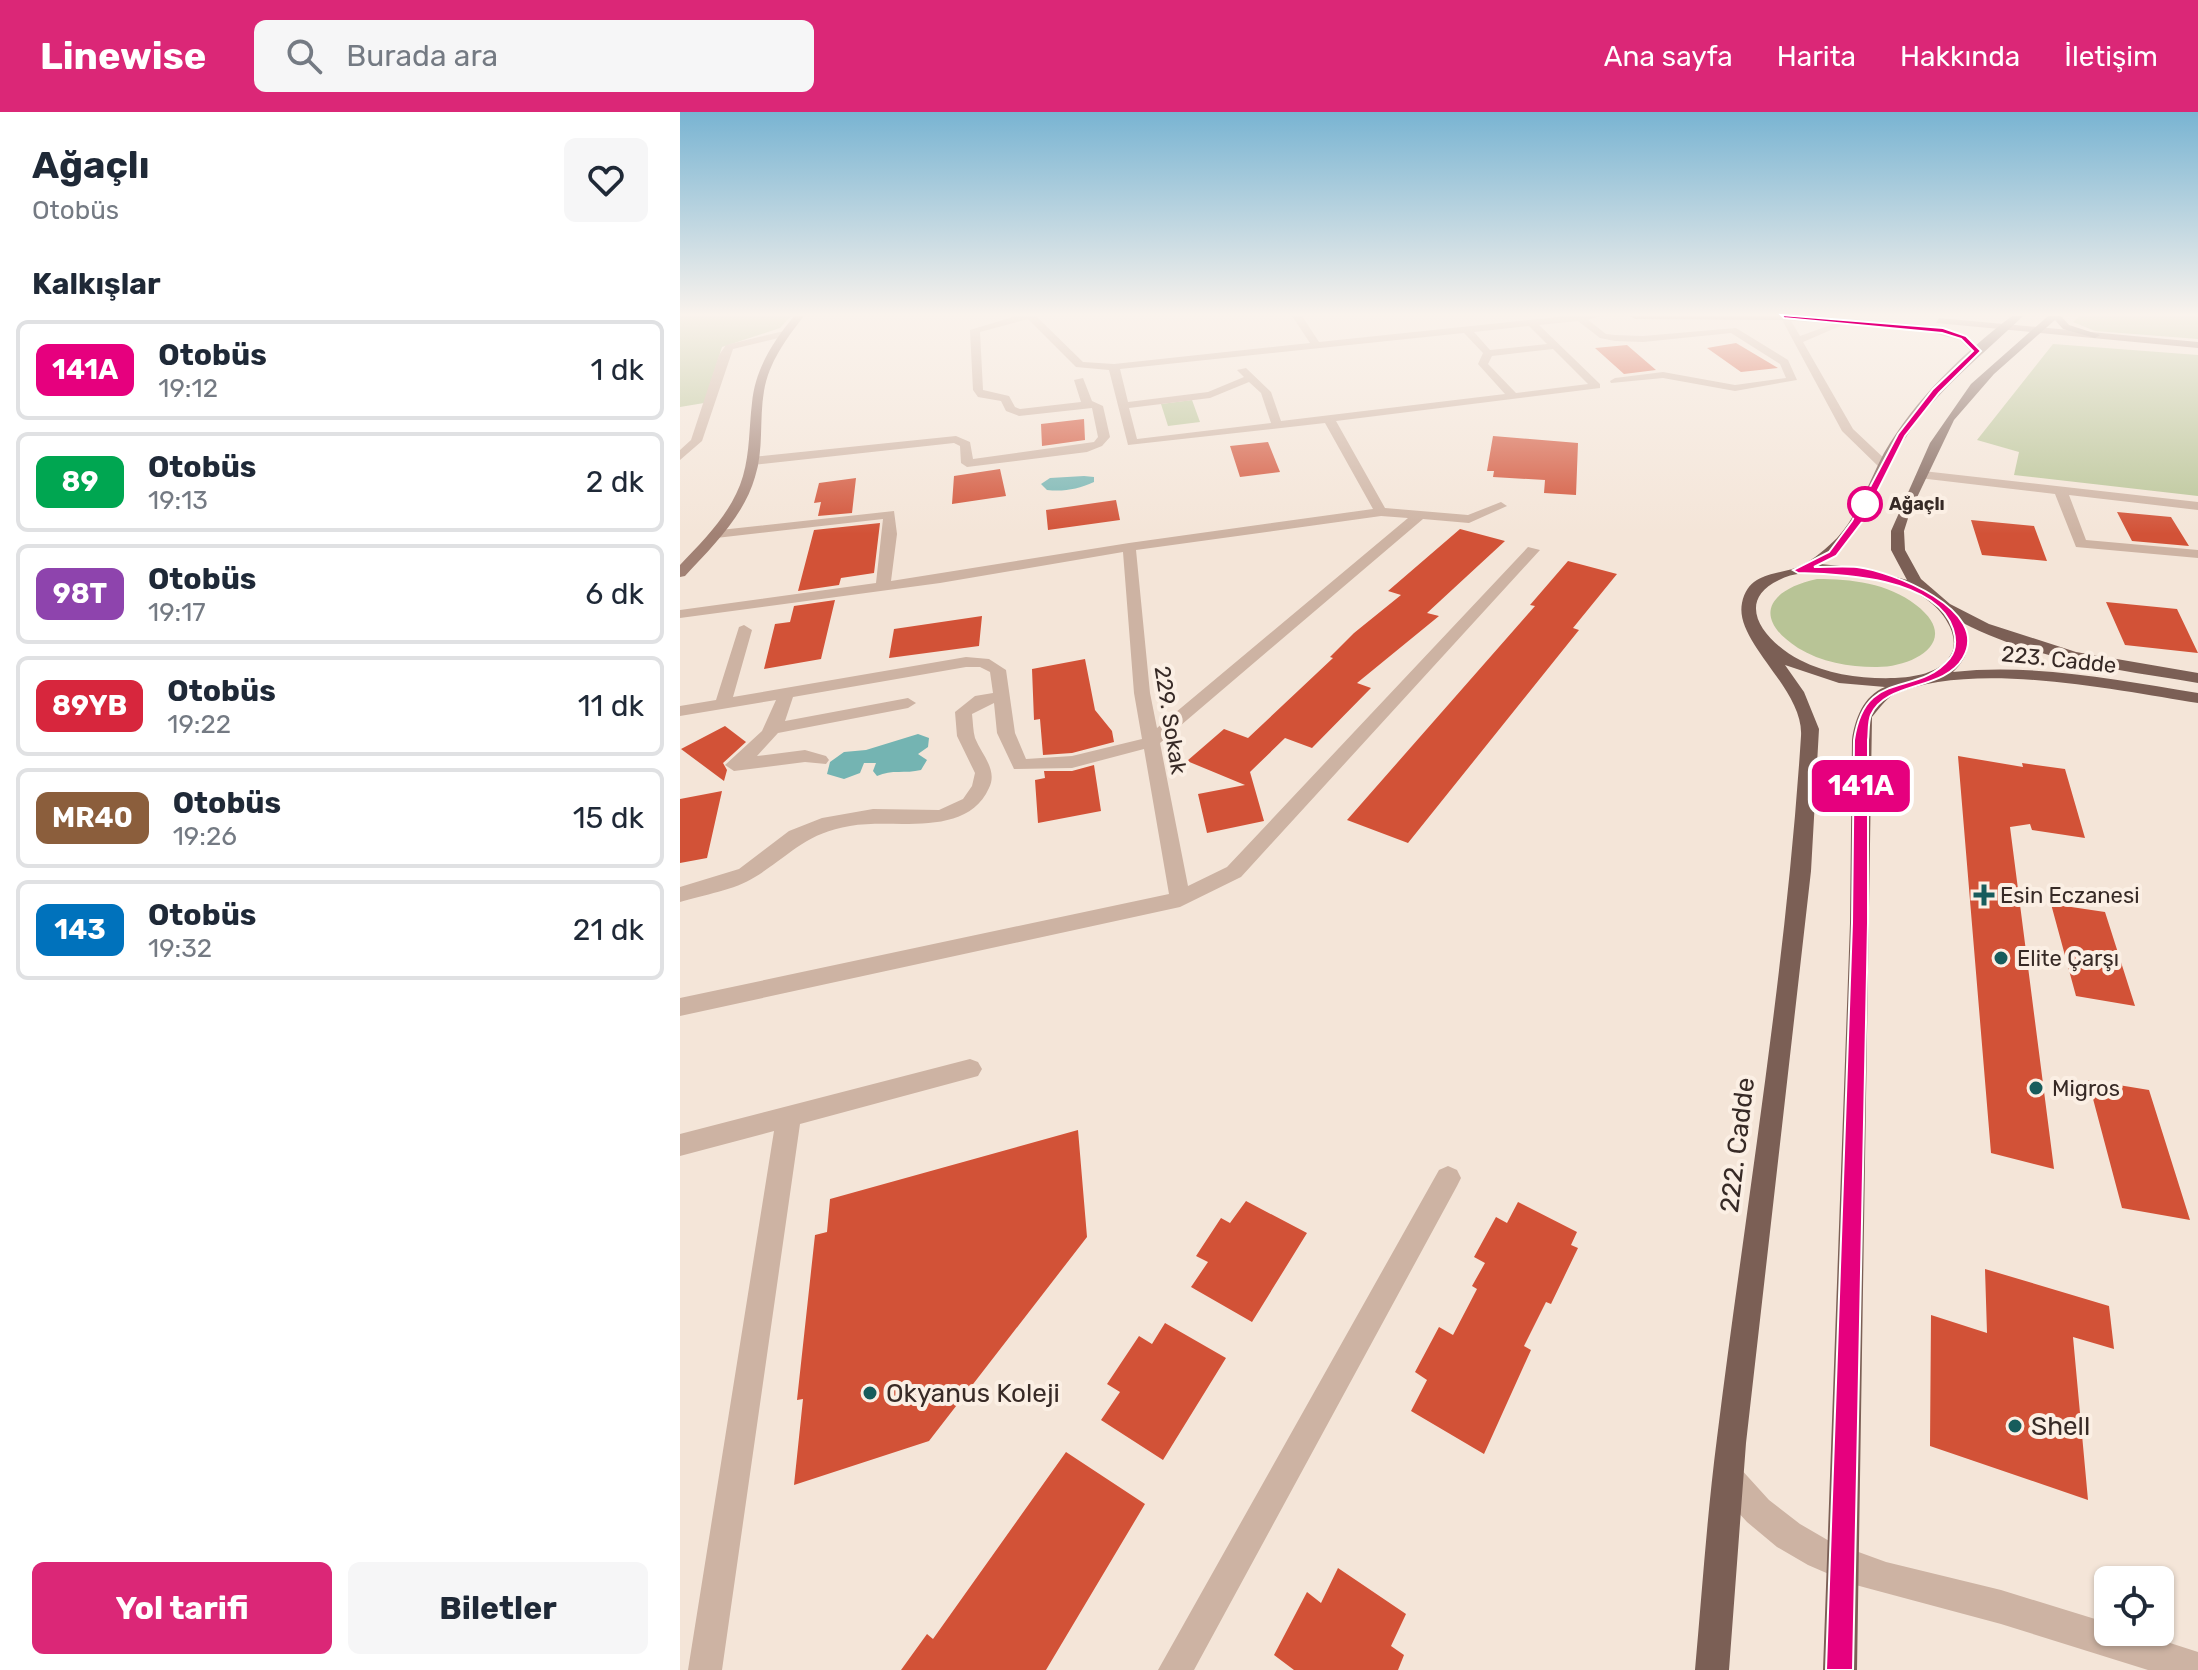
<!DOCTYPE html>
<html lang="tr">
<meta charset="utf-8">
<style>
:root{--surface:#fff;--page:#f6f6f7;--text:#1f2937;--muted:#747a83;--line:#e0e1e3;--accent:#db2777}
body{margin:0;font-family:Rubik,sans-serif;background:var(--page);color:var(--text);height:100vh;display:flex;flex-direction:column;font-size:30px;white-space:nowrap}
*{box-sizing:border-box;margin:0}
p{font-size:26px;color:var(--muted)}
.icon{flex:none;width:44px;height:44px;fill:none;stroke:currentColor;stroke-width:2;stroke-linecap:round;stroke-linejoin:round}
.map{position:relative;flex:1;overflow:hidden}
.side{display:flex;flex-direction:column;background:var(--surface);width:680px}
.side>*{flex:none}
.badge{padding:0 16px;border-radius:12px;font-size:28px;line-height:52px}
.buttons{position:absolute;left:1414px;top:1454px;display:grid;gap:16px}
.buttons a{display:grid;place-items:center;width:80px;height:80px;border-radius:12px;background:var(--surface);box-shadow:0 2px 6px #0004;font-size:40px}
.map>.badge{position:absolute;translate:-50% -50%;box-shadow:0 0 0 4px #fff}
h2{padding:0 32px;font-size:30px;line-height:72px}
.round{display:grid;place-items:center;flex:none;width:84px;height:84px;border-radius:12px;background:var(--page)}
.head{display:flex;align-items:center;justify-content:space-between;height:136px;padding:0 32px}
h1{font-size:38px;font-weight:700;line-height:60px}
.cta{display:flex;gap:16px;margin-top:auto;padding:16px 32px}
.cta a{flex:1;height:92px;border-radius:12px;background:var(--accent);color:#fff;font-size:32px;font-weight:700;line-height:92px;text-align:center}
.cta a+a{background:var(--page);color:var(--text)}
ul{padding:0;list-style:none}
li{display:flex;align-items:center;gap:24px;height:100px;margin:0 16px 12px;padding:0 16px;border:4px solid var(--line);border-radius:12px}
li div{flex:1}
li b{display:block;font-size:30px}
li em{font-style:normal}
li .badge{min-width:88px;font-weight:700;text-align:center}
header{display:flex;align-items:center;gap:48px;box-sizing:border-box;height:112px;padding:0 40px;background:var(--accent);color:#fff}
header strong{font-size:38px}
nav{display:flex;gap:44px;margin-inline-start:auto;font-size:28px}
.search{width:560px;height:72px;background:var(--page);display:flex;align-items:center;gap:20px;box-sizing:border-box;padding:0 28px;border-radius:12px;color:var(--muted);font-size:30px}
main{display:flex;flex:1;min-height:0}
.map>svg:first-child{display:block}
.green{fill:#b8c496}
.water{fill:#74b4b2}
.building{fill:#d25237}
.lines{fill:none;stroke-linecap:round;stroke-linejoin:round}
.street{fill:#cdb3a3;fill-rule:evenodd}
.secondary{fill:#a18174;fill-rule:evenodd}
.primary{fill:#7b5f55;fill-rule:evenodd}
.line{fill:#e6007e;stroke:#fff;stroke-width:2}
.stop-dot{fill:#fff;stroke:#e6007e;stroke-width:4}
.poi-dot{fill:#175c5c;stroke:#fbefe4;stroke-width:3}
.labels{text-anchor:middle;stroke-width:8;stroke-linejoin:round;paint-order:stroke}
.far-stop-label{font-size:18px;font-weight:bold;fill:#372a26;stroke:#fbefe4;text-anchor:start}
.street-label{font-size:22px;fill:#372a26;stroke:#fbefe4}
.poi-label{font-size:22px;fill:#372a26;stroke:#fbefe4;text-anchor:start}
.near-street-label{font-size:26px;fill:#372a26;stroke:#fbefe4}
.near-poi-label{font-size:26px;fill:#372a26;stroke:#fbefe4;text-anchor:start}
</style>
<header>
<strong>Linewise</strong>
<div class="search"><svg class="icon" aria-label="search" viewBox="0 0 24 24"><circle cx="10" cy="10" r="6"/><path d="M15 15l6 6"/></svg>Burada ara</div>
<nav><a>Ana sayfa</a><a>Harita</a><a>Hakkında</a><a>İletişim</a></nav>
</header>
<main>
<section class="side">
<div class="head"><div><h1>Ağaçlı</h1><p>Otobüs</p></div><a class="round"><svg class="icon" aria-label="heart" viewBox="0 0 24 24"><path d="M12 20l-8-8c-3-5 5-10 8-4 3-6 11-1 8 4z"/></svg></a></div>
<h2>Kalkışlar</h2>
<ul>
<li><span class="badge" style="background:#e6007e;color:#fff">141A</span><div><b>Otobüs</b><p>19:12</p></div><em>1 dk</em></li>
<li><span class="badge" style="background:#00a651;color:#fff">89</span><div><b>Otobüs</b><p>19:13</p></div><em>2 dk</em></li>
<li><span class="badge" style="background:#8e44ad;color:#fff">98T</span><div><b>Otobüs</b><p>19:17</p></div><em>6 dk</em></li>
<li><span class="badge" style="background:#d7263d;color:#fff">89YB</span><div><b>Otobüs</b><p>19:22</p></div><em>11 dk</em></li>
<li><span class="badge" style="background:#8b5e3c;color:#fff">MR40</span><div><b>Otobüs</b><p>19:26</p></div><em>15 dk</em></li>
<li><span class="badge" style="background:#0072bc;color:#fff">143</span><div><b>Otobüs</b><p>19:32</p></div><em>21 dk</em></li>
</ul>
<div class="cta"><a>Yol tarifi</a><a>Biletler</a></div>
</section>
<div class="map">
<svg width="1518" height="1558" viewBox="0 0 1518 1558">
<rect width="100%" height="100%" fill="#f4e5d8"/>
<path class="green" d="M0,204H111L100,216L42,235L24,291L0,295Z
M1400,204H1518V227L1415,219L1393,210Z
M1373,232L1518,243V384L1334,363L1339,340L1297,328Z
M512,288L520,310L488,314L481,292Z
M1137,467C1171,467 1208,471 1236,493C1283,529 1233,556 1195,555C1169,555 1141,550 1118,536C1070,505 1090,477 1137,467Z"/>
<path class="water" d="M404,364L414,365V370C398,377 384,380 367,378L361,372L370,366Z
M238,622L249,626L248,635L238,642L247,648L241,658C225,662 212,657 197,664L193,659L196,651H184L180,661L164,667L147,662L150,650L164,640L186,638Z"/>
<path class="building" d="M1056,231L1098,256L1061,260L1027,236Z
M947,233L976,258L944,262L915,236Z
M404,307L405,328L362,334L361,312Z
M813,324L898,331L896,383L864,381L865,368L813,365L814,359H807Z
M588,330L600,360L560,365L550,334Z
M320,357L326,384L272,392L274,364Z
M176,366L172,401L138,404L141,390L134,391L139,371Z
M436,388L440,408L368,418L366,398Z
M1437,400L1491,405L1509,434L1452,429Z
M1291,408L1354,414L1367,449L1302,443Z
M200,411L194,461L161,466L159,473L118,479L134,418Z
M780,417L825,429L747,501L759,504L677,571L691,576L632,636L605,626L570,660L584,709L527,721L518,682L565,673L507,649L544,617L568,626L653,546L650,545L674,521L721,483L708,479Z
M888,449L937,462L893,516L899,518L728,731L667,708L855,494L850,493Z
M155,488L141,547L84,557L95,512L110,510L114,494Z
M1426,490L1497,497L1518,541L1445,533Z
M302,504L299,534L209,546L214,517Z
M405,547L415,598L432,619L434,630L392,641L363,643L360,607L354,608L352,557Z
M45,614L66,630L43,651L47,658L44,669L1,637Z
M1278,644L1343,655L1342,651L1385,657L1405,726L1352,718L1350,712L1330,715L1374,1057L1311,1041Z
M414,653L421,699L358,711L355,668L365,666L364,659H392Z
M42,679L27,746L0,751V687Z
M1371,792L1425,800L1455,894L1396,884Z
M1408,968L1469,978L1510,1108L1442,1096Z
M398,1018L407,1125L249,1329L114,1373L123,1287L117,1288L135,1123L147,1120L150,1087Z
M566,1089L627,1121L572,1210L511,1175L528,1150L516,1144L541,1106L550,1111Z
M838,1090L897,1120L891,1133L898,1136L871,1192L866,1190L844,1234L851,1238L804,1342L731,1299L747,1268L735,1260L759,1215L773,1223L797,1177L792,1174L805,1151L794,1145L816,1105L827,1111Z
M1305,1157L1429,1194L1434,1237L1393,1225L1408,1388L1250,1334L1251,1203L1307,1221Z
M485,1211L546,1246L483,1348L421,1308L440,1280L427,1272L459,1224L472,1232Z
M386,1340L465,1392L366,1558H221L247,1522L253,1527Z
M658,1456L726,1502L711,1534L724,1543L718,1558H614L594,1543L627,1480L641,1491Z"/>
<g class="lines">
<path class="street" d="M336,204H356L403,250L434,252L630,231L612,204H622L639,230L887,204H920L908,208L926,222L935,223L963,224L1056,216L1108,248L1117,268L1055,279L983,266L931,271L930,269L935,266L983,260L1055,273L1106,266L1100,252L1051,221L963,230L935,229L920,226L898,209L859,213L920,272V276L656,309L705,396L788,403L821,390L827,394L789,411L743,407L480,631L508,774L547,755L848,435L860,438L561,765L500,795L0,904V886L489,782L464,637L392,656L334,657L317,621L314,591L292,602C293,610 293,619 295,626C302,643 318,658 309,676C286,727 214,706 170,714C124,722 112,742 75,765C55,778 23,783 0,790V775L59,757L109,719L142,706L193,697L259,698L283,687L292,674L295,661L277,624L275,600L295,584L313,581L310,560L300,555H286L113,585L105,609L228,586L236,591L228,596L98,621L77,644L125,638L146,644L149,648L146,652L125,650L54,659L45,653L82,619L96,588L0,604V594L36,588L59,515L64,513L72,518L53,585L286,545L309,547L326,558L335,621L346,647L392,644L462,627L454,581L443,440L260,471L0,506V498L196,471L203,407L36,426L31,425V419L214,399L217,422L211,469L449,431L693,397L645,311L448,333L429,258L396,255L348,207L300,220L303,278L329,284L335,295L340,297L401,290L394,268L403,266L412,289L423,294L430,325L422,334L407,340L287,355L281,351L280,334L274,331L73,353L67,349L73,345L276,324L290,330L293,347L414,330L418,325L412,296L339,304L326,299L321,289L298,285L293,278L290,218ZM849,214L867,232L810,238L794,220ZM784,221L803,241L798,252L825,282L601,309L591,280L566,256L557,258L564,265L528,280L448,290L440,257ZM873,237L908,272L836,281L808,252L812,244ZM569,270L581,281L591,311L457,327L449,296L530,286ZM701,404L728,406L477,616L470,581L456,438Z
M1100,204H1108L1120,224L1167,207V211L1123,230L1173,317L1208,350V356H1200L1162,319Z
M104,219L107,224L53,237L22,329L0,348V338L11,328L39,243L46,233Z
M1243,359L1518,390V398L1389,383L1406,428L1518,438V446L1396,435L1375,382L1239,366V360Z
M290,947L298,950L302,957L298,964L120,1012L42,1558H8L94,1019L0,1044V1022Z
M768,1054L777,1058L781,1066L777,1074L514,1558H478L759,1058Z
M1048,1351L1059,1355L1089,1388L1120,1412L1151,1430L1206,1450L1321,1478L1428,1511V1520H1456L1518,1540V1558H1468L1321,1512L1172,1472L1128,1453L1097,1435L1067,1410L1037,1377L1033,1366L1037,1355Z"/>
<path class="secondary" d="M114,204H124C106,227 89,250 84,279C79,308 84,337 75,365C64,404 32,435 5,464L0,465V453C25,427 53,399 63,364C70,340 69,315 72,291C75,257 93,230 114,204Z
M950,204H1129L1245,213L1286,224L1302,239L1293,241L1280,228L1245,219L1104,208L955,207Z
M1259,206L1518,230V236L1256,211Z"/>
<path class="primary" d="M1332,204H1343C1303,243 1260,275 1228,322C1197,366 1189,422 1140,452L1182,456L1227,468L1211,438V419L1250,331L1291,272L1368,204H1381L1389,213L1420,223L1415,226L1383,217L1375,208L1314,262L1274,308L1230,400L1224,419L1225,438L1241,467L1270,492L1309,512L1396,540L1518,561V571C1440,558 1354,548 1283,511C1293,530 1288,546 1273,560C1353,551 1439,568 1518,581V591C1435,578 1290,547 1213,583C1205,588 1198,598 1192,605L1177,1558H1143L1170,811L1172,628C1175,607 1183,584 1205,575L1159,571L1105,553L1124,580L1139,617L1131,759L1066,1331L1049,1558H1015C1022,1481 1027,1403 1037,1326C1066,1092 1106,859 1121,624C1124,577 1054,530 1062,491C1069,457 1102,464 1122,453C1133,448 1148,435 1157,426C1179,402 1189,369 1204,341C1235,287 1283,241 1332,204ZM1147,460C1188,464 1251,472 1270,515C1274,524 1276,536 1270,544C1259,562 1233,565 1215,566C1183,567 1149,563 1120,548C1088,532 1051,491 1099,468C1113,460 1131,461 1147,460Z"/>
</g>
<linearGradient id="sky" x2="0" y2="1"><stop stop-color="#79b4d2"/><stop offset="0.48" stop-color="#faf3ed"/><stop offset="1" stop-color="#faf3ed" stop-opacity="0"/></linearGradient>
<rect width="1518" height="422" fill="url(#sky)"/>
<path class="line" d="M1101,203L1263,216L1286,224L1301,239L1259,281L1225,324L1182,410L1156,444L1134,455C1148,455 1163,454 1177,455C1211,459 1312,498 1283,546C1264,579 1206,569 1191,603C1188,610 1189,621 1188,628V811L1173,1558H1146L1172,811L1174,628C1185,554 1236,587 1270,546C1277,537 1276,527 1273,517C1256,466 1162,462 1118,461L1113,458L1149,440L1172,409L1218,322L1253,277L1293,239L1281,227L1262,221L1104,206Z"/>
<circle class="stop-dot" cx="1185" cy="392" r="16"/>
<g class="poi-dot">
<path d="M1300 771h8v8h8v8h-8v8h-8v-8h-8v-8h8z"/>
<circle cx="1321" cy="846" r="8"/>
<circle cx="1356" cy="976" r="8"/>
<circle cx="190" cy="1281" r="8"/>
<circle cx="1335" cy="1314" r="8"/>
</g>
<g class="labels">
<g class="far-stop-label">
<text x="1209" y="398">Ağaçlı</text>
</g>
<g class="street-label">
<text transform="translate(1379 547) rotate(6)" y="8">223. Cadde</text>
<text transform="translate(491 608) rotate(81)" y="8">229. Sokak</text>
</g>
<g class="poi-label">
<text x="1320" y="791">Esin Eczanesi</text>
<text x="1337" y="854">Elite Çarşı</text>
<text x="1372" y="984">Migros</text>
</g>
<g class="near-street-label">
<text transform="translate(1057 1033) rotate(-83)" y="9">222. Cadde</text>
</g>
<g class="near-poi-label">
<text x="206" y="1290">Okyanus Koleji</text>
<text x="1351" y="1323">Shell</text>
</g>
</g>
</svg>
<div class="buttons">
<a><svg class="icon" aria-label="locate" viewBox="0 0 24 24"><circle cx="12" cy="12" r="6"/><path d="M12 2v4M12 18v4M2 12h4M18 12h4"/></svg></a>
</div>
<b class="badge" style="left:1181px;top:674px;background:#e6007e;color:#fff">141A</b>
</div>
</main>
